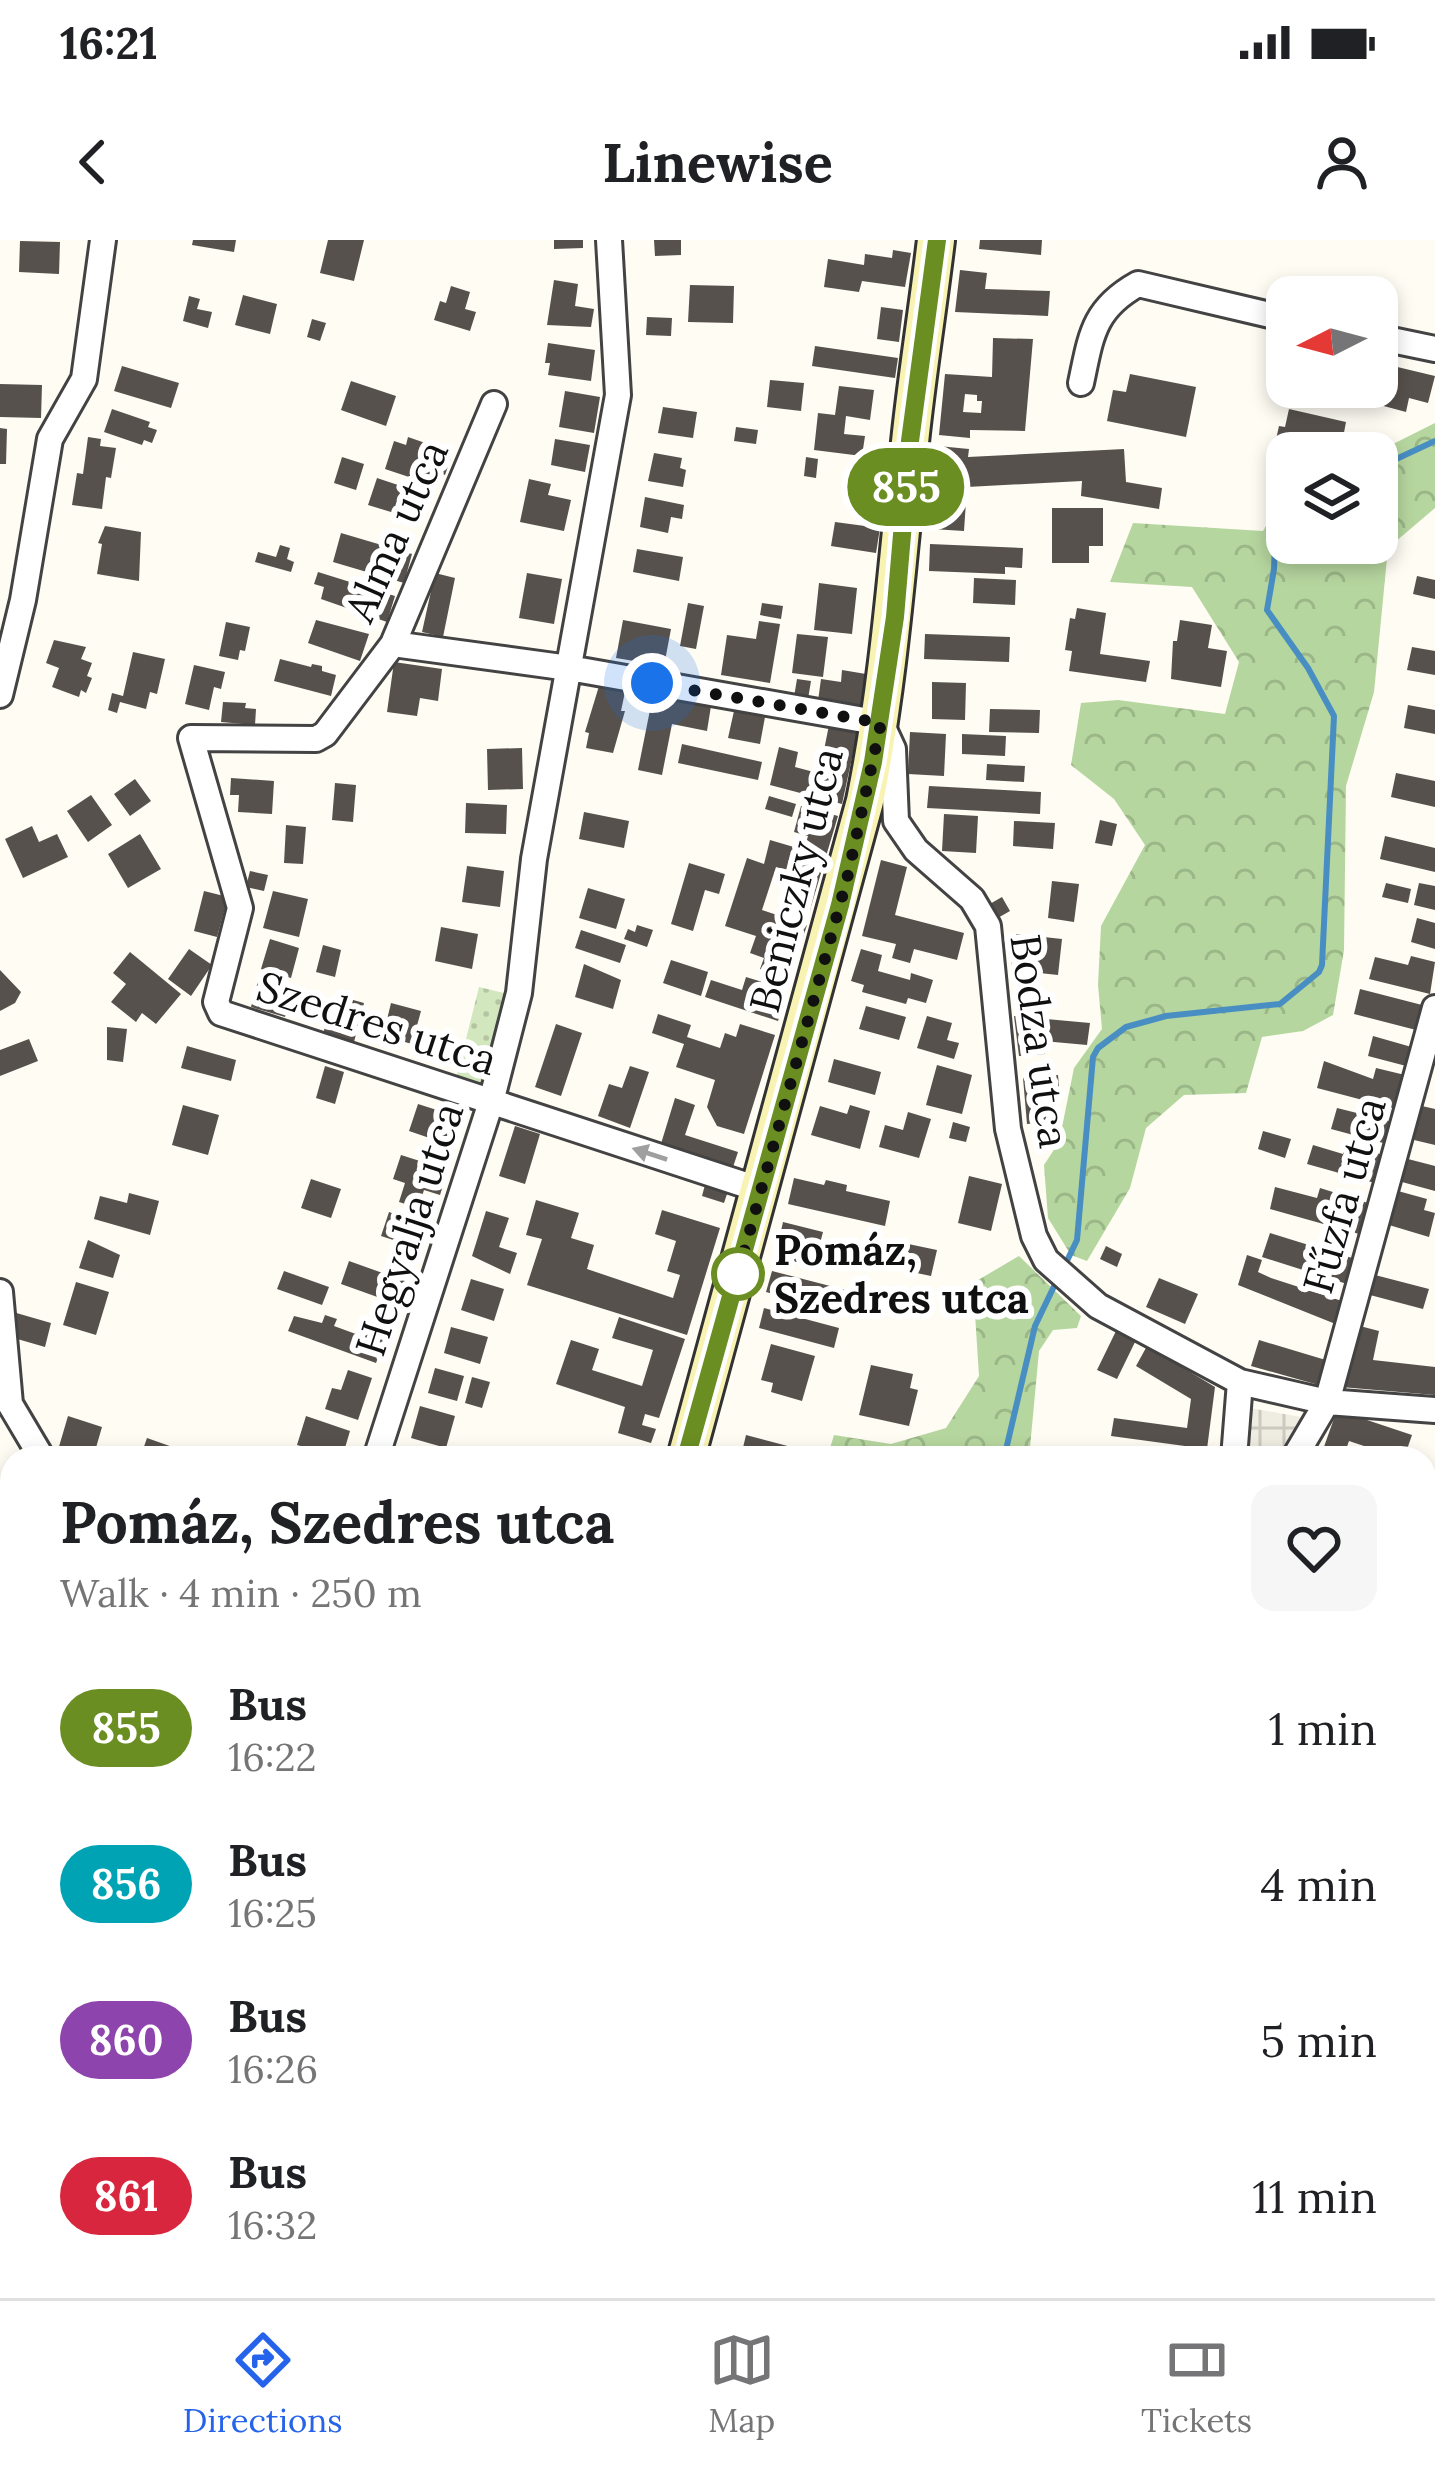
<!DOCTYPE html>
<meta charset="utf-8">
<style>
:root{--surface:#fff;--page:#f6f6f6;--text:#202124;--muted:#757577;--line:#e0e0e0;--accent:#2563eb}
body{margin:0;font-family:Lora,serif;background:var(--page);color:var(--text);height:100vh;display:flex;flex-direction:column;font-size:45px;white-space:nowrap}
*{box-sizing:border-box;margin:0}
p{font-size:39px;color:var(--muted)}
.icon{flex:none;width:66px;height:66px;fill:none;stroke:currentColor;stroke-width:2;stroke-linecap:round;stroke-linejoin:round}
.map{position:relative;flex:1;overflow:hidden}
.panel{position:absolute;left:0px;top:1206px;width:1437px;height:852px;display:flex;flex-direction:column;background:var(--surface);border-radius:36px 36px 0 0;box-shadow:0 6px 18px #0003}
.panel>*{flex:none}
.badge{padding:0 24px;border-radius:39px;font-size:42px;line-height:78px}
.needle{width:78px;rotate:264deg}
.controls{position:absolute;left:1266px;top:36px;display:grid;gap:24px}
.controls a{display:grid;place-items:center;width:132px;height:132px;border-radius:24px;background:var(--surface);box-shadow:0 6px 18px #0003;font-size:60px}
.you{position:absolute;width:60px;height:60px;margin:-30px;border:9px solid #fff;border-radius:50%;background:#1a73e8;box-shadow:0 0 0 18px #1a73e833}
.map>.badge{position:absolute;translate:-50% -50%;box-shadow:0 0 0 6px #fff}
.round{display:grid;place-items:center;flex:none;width:126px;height:126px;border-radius:24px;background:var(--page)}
.headline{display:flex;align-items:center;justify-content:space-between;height:204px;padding:0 60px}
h1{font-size:57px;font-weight:700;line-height:90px}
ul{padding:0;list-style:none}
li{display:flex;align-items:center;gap:36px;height:156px;padding:0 60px}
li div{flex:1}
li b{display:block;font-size:45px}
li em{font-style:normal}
li .badge{min-width:132px;font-weight:700;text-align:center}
.status{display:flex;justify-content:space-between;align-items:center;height:84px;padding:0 60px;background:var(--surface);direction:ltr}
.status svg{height:33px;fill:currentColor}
header{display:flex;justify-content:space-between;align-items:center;height:156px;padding:0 60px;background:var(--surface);font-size:54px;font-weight:700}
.menu{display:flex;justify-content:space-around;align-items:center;height:168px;border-top:3px solid var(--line);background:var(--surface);font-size:33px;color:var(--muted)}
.menu a{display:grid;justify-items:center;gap:6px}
.menu .current{color:var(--accent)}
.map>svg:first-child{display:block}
.grass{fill:url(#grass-dots)}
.forest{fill:url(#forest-crowns)}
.plaza{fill:url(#plaza-grid)}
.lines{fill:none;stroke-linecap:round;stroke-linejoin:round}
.stream{stroke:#488ec3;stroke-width:6}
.building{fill:#57514d;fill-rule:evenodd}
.minor-casing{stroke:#434343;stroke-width:30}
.secondary-casing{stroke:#323232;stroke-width:42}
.minor{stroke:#fff;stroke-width:24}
.secondary{stroke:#f9f3b3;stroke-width:36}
.oneway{fill:#9f9f9f}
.line-casing{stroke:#fff;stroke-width:27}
.line{stroke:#6b8e23;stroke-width:18}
.walk{stroke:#101010;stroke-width:12;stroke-dasharray:0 21.6}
.stop-dot{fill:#fff;stroke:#6b8e23;stroke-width:6}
.labels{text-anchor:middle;stroke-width:12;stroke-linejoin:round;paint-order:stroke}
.street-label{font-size:42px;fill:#101010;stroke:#fff}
.stop-label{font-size:42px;font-weight:bold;fill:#101010;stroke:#fff;text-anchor:start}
</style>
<div class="status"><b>16:21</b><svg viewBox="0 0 49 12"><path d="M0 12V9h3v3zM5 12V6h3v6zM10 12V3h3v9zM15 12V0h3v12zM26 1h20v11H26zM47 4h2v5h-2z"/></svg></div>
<header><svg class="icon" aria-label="back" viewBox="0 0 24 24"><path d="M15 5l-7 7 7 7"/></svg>Linewise<svg class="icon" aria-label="person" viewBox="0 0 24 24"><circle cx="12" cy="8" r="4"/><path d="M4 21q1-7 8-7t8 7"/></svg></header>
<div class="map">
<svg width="1435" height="2058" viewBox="0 0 1435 2058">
<defs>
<pattern id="grass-dots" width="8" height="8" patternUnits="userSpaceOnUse" patternTransform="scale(3)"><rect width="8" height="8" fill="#d2e7be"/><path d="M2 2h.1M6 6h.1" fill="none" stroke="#b3c5a2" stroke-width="1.8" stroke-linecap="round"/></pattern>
<pattern id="forest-crowns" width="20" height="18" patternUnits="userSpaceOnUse" patternTransform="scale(3)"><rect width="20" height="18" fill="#b6d69f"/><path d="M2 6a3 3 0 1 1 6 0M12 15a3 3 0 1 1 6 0" fill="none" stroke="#9bb788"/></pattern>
<pattern id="plaza-grid" width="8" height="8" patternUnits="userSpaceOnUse" patternTransform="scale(3)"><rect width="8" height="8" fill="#efece1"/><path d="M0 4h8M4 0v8" fill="none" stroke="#ccc9c0"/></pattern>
</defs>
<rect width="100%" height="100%" fill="#fefcf3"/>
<path class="grass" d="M479,747L512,755L488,854L455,843Z"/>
<path class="forest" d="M1435,183V268L1388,308L1374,452L1346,546L1344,710L1333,775L1303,791L1262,797L1246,853L1184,855L1146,888L1130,948L1087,1021L1071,1015L1048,978L1044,925L1059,902L1074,828L1102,789L1098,745L1101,686L1145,605L1114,559L1071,525L1081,463L1118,460L1225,474L1239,422L1192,347L1110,342L1133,283L1263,291L1287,254V303H1377L1375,213Z
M1019,1016L1081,1076L1077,1088L1053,1090L1039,1111L1029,1218H827L834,1195L891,1204L946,1188L979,1136L973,1043Z
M784,2046H930L923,2058H789Z"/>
<path class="plaza" d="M1250,1168L1312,1179L1284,1218H1249Z"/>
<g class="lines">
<path class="stream" d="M1377,228L1435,201
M1064,1027L1077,1000L1093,817L1098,808L1126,787L1166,776L1280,764L1319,732L1322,725L1334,476L1308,428L1267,370L1274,329L1276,274L1287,266
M1004,1218L1035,1086L1058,1038
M867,2058L873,2046"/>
</g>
<path class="building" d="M193,0H236L234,12L192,5Z
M328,0H364L354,41L320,33Z
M554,0H583V8L554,9Z
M654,0H681V15L655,16Z
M980,0H1042L1041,15L979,9Z
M20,1L60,2L59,34L19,32Z
M893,10L911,13L905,47L862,41L859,52L824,47L828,19L864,25L865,14L892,18Z
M960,30L987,33L985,49L1050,51L1048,76L955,72Z
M554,40L578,44L575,66L594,69L591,87L547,85Z
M690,45L734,46L733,83L688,82Z
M451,46L470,52L465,69L476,72L470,91L434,80L440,61L446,63Z
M243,55L277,64L270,94L235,85Z
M189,56L200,59L197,69L212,72L208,88L183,81Z
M881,67L903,70L899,102L877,99Z
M647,77L672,78L671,96L646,95Z
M312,79L326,83L320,101L307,97Z
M993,98L1033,99L1025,191L970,190V198L939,195L945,134L992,137ZM965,154L977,155V161H982L981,173L963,172Z
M548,103L595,110L591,141L548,135L550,123H545Z
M815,106L898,118L895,138L812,126Z
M1389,125L1435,136L1428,163L1409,158L1406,172L1380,165Z
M122,126L179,143L171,168L114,151Z
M1130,134L1196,147L1186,197L1107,181L1113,150L1126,152Z
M770,140L804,143L801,171L767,167Z
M351,141L396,156L386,186L341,170Z
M0,144L42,145L41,178L0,177Z
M839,146L874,150L870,180L846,176L844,194L865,196L862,216L814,210L818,173L835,175Z
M1296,147H1323L1320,161L1294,155Z
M565,151L600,157L594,193L559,187Z
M663,167L697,172L693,198L658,193Z
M112,169L150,182L148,187L157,190L152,203L144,200L142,205L104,192Z
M1289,169L1346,182L1342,203L1312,197L1309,213H1273L1279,186L1285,187Z
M736,187L758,190L756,204L734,201Z
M0,188L7,189L6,224H0Z
M88,197L101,199L100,206L116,208L111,238L106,237L102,269L72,265L77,233L83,234Z
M408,197L431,205L430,211L451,218L445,235L434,231L430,244L385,229L394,201L406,205Z
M555,199L590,205L585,232L551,225Z
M938,206L969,209L968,217L1124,209L1126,242L1162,248L1159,269L1081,256L1082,241L967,247L964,291L932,289Z
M654,213L682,218L680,228L686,230L683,247L648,241Z
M342,217L364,224L356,250L334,243Z
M806,217L818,219L816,238L804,236Z
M866,220L889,223L882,270L860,267Z
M377,238L416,251L415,257L420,258L414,279L368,265Z
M529,239L551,244L548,255L571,260L564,291L520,282Z
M645,257L684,265L682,279L671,277L668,293L640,287Z
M1052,268H1103V306H1089V323H1052Z
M835,282L880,288L876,313L831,306Z
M105,286L141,292L139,341L97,334L102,304L98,303Z
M341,293L412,314L404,343L333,322Z
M930,304L1023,308L1022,328L1005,327V334L929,331Z
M280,305L290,308L287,319L294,322L291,332L255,322L258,312L276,317Z
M637,309L683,317L679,341L633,332Z
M318,332L395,356L387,382L321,359L324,347L314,344Z
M435,333L455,338L443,397L422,392Z
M527,333L562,339L554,384L519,378Z
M1417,336L1435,340V359L1413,354Z
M974,338L1016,340L1015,365L973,363Z
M819,343L857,348L852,394L814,390Z
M688,363L704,366L696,409L680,406Z
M762,363L783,366L781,379L760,375Z
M1077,368L1106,373L1100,414L1150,421L1146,442L1069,431L1072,411L1065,410L1070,378L1075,379Z
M316,380L369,394L360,421L308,403Z
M623,380L671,389L664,426L616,418Z
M1180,380L1212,385L1208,408L1227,411L1221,447L1171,439L1173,401H1177Z
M759,381L780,384L770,443L721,435L727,395L756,399Z
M226,382L250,387L245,411L240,410L238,420L219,416Z
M797,394L828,397L823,437L792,433Z
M925,394L1010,397L1009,422L924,419Z
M54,400L86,407L81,419L92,423L87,436L92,438L86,453L81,450L79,457L52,447L59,428L46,423Z
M1412,407L1435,411V435L1407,430Z
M133,412L165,419L157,454L150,452L146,469L120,462L117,473L108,470L112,453L123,456Z
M280,419L311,427L312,424L322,426V431L336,435L331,456L274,441Z
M394,422L442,429L438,461L420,458L417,476L387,472Z
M194,425L225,432L221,449L214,447L209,470L185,464Z
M842,430L866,434L861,467L818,461L821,439L841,442Z
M797,439L811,441L808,459L794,457Z
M932,442L966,443L965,480L932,479Z
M599,446L625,452L621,471H625L613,513L586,508L589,493L585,492Z
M653,455L711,466L707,491L672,484L662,535L638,530Z
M223,462L246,463L245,468L256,469L255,485L221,482Z
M1408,465L1435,470V494L1404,488Z
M990,469L1040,470L1039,493L989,492Z
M734,471L765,477L760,504L728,498Z
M829,485L858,490L842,564L770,545L779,507L798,512L795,527L825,535L830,516L823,515Z
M910,492L946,494L944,536L908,534Z
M962,494L1006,496L1005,516L962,514Z
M682,504L762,522L758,540L678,523Z
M522,508L523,549L488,550L487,509Z
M987,524L1025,526L1024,542L986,540Z
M1396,533L1435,541V567L1391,557Z
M231,538L274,541L272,574L238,572L239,555H230Z
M135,539L151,561L130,576L114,554Z
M335,543L356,545L353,582L332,580Z
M929,546L1041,552L1040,574L927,568Z
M91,555L112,585L88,602L67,571Z
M769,556L796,564L792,577L765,569Z
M466,563L507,565L506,594L465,593Z
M801,566L838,576L810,670L780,661L790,631L776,627L762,670L807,685L793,727L783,723L779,736L760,729L764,718L750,713L756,696L725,686L747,618L764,624L770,600L804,610L808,596L794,592Z
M584,572L629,581L624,608L579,599Z
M944,574L978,576L976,613L942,611Z
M1100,580L1117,584L1112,606L1095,603Z
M1014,581L1055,583L1053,609L1013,606Z
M286,585L306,587L303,624L284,623Z
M32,586L39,602L57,594L68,617L23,638L5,599Z
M140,594L161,629L128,648L108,614Z
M1385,596L1435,608V632L1380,619Z
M881,620L907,627L895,675L964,693L957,720L914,709L910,723L892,718L896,704L862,696Z
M689,623L725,634L719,654L705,650L693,691L671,684Z
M467,626L504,631L500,667L462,662Z
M250,631L268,635L264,651L246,647Z
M1052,641L1079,644L1074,682L1048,678Z
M1386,643L1411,649L1408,663L1382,657Z
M1419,643L1435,646V670L1414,665Z
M588,648L625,659L616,689L579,678Z
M204,651L228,657L217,697L194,691Z
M273,651L308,659L299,697L263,688Z
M1002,657L1010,671L996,679L988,665Z
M1417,678L1435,683V709L1411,702Z
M637,685L653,690L647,707L624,699L628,689L635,692Z
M441,687L478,694L472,729L435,721Z
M581,690L626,705L620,723L575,708Z
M1015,694L1062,699L1058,735L1011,730Z
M270,699L299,708L291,738L261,729Z
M323,705L341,710L335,737L316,732Z
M189,709L212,725L191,756L168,739Z
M861,709L882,715L878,731L910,740L911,733L933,740L926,763L908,758L906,764L862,752L864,745L851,741Z
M130,712L181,754L156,784L142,773L136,782L111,762L126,744L113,733Z
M1411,716L1435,722L1430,754L1369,739L1375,717L1408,725Z
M671,720L708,732L701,756L663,743Z
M584,724L621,740L613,769L575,757Z
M0,730L21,752L15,763L0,771Z
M746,737L775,746L770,759L784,764L778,781L705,757L711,740L742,750Z
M258,741L293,751L285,777L251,767Z
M1360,749L1426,766L1420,791L1354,774Z
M339,756L364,763L354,802L323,795L331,761L337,763Z
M391,763L421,771L412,804L383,796Z
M866,766L906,777L899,800L859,789Z
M658,774L691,785L687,797L720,808L725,793L736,797L740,784L775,795L744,894L717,886L707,867L715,840L676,827L684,804L652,793Z
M927,776L952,783L947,800L959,803L954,819L917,808Z
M1014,776L1090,783L1087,805L1043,801L1045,814L1019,816Z
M556,784L582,793L561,856L535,847Z
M107,787L127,789L123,822L107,820Z
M1373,796L1415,808L1410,827L1368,816Z
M29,799L38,821L0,836V810Z
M187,806L236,820L231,841L181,828Z
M834,819L881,832L875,855L828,842Z
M1324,821L1373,839L1376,828L1405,835L1397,869L1317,848Z
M937,825L972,835L962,874L926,865Z
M325,826L344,832L335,864L316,858Z
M630,826L649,832L630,888L598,876L609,844L622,848Z
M1058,835L1060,858H1054L1055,874L1046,875L1047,882L1027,884L1023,838Z
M675,858L695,865L685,895L738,912L732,930L660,907Z
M418,864L462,878L453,906L409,891Z
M183,865L219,875L208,915L172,905Z
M850,865L870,871L860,909L811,895L820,866L847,874Z
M1422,866L1435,869V905L1414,900Z
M1337,868L1393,882L1387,904L1331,889Z
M908,872L931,879L919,918L879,907L885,885L903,890Z
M953,882L970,887L966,902L949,898Z
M515,886L540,894L525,944L499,936Z
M1263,891L1291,899L1285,918L1258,909Z
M1346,904L1383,915L1375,943L1307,924L1313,905L1343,914Z
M401,915L448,930L440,955L424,950L418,968L399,962L405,943L393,939Z
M1408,919L1435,926V951L1402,942Z
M969,936L1002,944L991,991L958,983Z
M794,938L824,945L826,940L847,945L846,951L890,961L885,986L788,964Z
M311,939L341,949L331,978L301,968Z
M706,941L729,948L724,963L702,956Z
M1275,947L1317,958L1320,948L1368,963L1359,994L1270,969Z
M1398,951L1427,959L1424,970L1435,973L1429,997L1389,985Z
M129,953L159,961L150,995L94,979L100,956L127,963Z
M536,960L579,973L571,998L594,1005L587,1029L673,1058L680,1035L667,1031L676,1001L655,994L662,970L720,988L687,1095L527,1045L542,999L526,995Z
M486,971L509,978L499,1007L517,1013L510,1034L472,1016Z
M389,972L426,985L418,1008L381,996Z
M783,982L823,992L814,1026L775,1017Z
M1270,993L1328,1011L1329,1007L1341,1011L1340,1014L1355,1019L1347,1044L1262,1017Z
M88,1000L120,1015L113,1038L79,1028Z
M894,1001L937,1010L931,1036L888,1027Z
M1106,1006L1122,1014L1117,1027L1100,1019Z
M1247,1015L1262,1020L1258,1032L1271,1038L1345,1062L1338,1085L1238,1045Z
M349,1021L405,1041L397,1064L341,1044Z
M284,1031L329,1047L322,1065L277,1049Z
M772,1031L865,1055L859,1077L766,1052Z
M1375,1035L1429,1049L1423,1069L1370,1055Z
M1159,1038L1198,1054L1185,1084L1146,1067Z
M471,1039L504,1049L494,1081L461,1070Z
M76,1042L109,1052L96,1095L63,1085Z
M764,1068L839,1088L834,1108L759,1088Z
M13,1072L51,1083L45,1107L7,1096Z
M325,1075L337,1079L334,1086L364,1097L367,1089L386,1096L376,1123L288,1091L294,1076L322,1083Z
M619,1077L685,1099L659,1178L645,1174L642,1185L656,1189L651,1203L618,1193L625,1167L556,1144L571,1100L599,1109L592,1130L642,1146L653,1110L612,1098Z
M1356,1085L1379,1091L1373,1120L1435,1127V1155L1341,1147Z
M451,1087L488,1097L480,1124L444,1113Z
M1116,1091L1136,1100L1117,1139L1097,1130Z
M1259,1100L1329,1121L1322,1146L1251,1126Z
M771,1104L815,1116L802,1161L771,1152L773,1143L761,1140Z
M1147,1106L1215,1147L1207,1209L1111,1196L1114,1178L1187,1188L1191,1159L1136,1126Z
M871,1125L913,1134L910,1148L918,1150L909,1186L859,1175Z
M435,1128L464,1136L457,1161L428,1153Z
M348,1130L372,1138L358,1180L325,1169L332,1148L341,1150Z
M472,1137L490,1142L482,1168L465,1163Z
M420,1166L455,1176L446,1208L411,1198Z
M1337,1170L1412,1195L1404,1218H1376L1379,1211L1349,1201L1343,1218H1320Z
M68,1176L102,1187L93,1218L58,1210Z
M306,1176L350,1191L342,1218L297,1205Z
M746,1195L799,1209L797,1218L741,1216Z
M147,1198L181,1210L178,1218H140Z
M0,1258L12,1263L0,1297Z
M7,1519L12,1521V1557L8,1566L0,1562V1524L4,1525Z
M1425,1540L1435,1543V1569L1425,1566Z
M1425,1607L1435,1610V1633L1425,1630Z
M1425,1656L1435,1659V1715L1425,1712L1432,1685L1425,1683Z
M0,1770L12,1778V1801L3,1814L0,1812Z
M106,2046H152L156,2049L148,2058H121Z
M335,2046H364L361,2051L371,2058H326Z
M549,2046H622L619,2058H590Z
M713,2046L739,2050L740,2046L769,2047L767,2058H711Z
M1027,2046H1055V2056H1027Z
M1280,2048L1330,2055V2058H1278Z
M988,2051H1022V2058H988Z"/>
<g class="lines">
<defs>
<path id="minor" d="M1377,97L1435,109
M1081,143C1091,96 1093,69 1138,44L1287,79
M494,164L393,404L325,494L316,499L191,498L240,668L216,762L221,773L761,950
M393,404L569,428L881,483L893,509L896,581L916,610L972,659L988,686L1008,889L1034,996L1046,1020L1098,1066L1240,1142L1327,1162L1435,1170
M0,455L23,360L50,199L84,139L103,0
M0,1052L10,1164L42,1218
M376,1218L491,862L519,753L534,619L618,155L609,0
M1234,1218L1240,1142
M1294,1218L1327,1162L1435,768
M0,1367L12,1372
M0,1422L12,1428
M1425,1470L1435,1444
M0,1590L12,1597
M0,1680L12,1675
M1107,2046L1108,2058
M256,2058L272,2046
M1261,2058L1262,2046"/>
<path id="secondary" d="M686,1218L865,561C889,442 897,323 910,202C917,135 928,67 936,0
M656,2046V2058"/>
</defs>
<use href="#minor" class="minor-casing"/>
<use href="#secondary" class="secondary-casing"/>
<use href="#minor" class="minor"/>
<use href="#secondary" class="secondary"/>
</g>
<defs><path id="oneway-solid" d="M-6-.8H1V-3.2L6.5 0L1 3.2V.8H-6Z" transform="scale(3)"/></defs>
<use class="oneway" href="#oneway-solid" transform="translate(650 914) rotate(-162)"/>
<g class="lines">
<defs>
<path id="line" d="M686,1218L840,665L873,522L895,377L910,201L937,0"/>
</defs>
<use href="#line" class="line-casing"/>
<use href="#line" class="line"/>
<path class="walk" d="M652,443L881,483L847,639L738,1034"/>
</g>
<circle class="stop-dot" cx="738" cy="1034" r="24"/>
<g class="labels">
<g class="street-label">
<text transform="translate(396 291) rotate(-66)" y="15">Alma utca</text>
<text transform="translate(796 640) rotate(-76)" y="15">Beniczky utca</text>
<text transform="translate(377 783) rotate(18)" y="15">Szedres utca</text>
<text transform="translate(1040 801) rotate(82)" y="15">Bodza utca</text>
<text transform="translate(1344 955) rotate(-74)" y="15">Fűzfa utca</text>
<text transform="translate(409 989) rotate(-72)" y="15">Hegyalja utca</text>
</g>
<g class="stop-label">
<text x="774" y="1025">Pomáz,<tspan x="774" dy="48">Szedres utca</tspan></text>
</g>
</g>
</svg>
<div class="controls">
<a><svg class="needle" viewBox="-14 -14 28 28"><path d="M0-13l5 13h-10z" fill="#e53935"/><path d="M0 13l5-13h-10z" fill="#757577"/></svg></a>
<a><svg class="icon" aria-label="layers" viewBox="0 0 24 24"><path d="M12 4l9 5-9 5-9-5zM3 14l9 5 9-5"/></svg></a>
</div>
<div class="you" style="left:652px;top:443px"></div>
<b class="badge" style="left:906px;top:247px;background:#6b8e23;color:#fff">855</b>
<section class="panel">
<div class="headline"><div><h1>Pomáz, Szedres utca</h1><p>Walk · 4 min · 250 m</p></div><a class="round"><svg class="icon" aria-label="heart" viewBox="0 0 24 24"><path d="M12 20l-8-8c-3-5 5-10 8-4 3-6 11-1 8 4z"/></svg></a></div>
<ul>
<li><span class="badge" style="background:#6b8e23;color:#fff">855</span><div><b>Bus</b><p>16:22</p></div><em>1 min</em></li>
<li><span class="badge" style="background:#00a3b4;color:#fff">856</span><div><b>Bus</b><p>16:25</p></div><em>4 min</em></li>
<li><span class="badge" style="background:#8e44ad;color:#fff">860</span><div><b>Bus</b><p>16:26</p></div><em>5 min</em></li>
<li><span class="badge" style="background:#d7263d;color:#fff">861</span><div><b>Bus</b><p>16:32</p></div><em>11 min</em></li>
</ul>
</section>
</div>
<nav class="menu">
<a class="current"><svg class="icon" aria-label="directions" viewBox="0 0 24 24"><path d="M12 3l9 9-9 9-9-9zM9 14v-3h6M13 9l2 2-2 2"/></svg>Directions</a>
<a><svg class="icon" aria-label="map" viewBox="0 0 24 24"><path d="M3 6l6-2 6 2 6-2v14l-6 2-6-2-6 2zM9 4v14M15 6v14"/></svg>Map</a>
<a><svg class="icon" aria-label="tickets" viewBox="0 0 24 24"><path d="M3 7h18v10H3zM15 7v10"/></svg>Tickets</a>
</nav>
